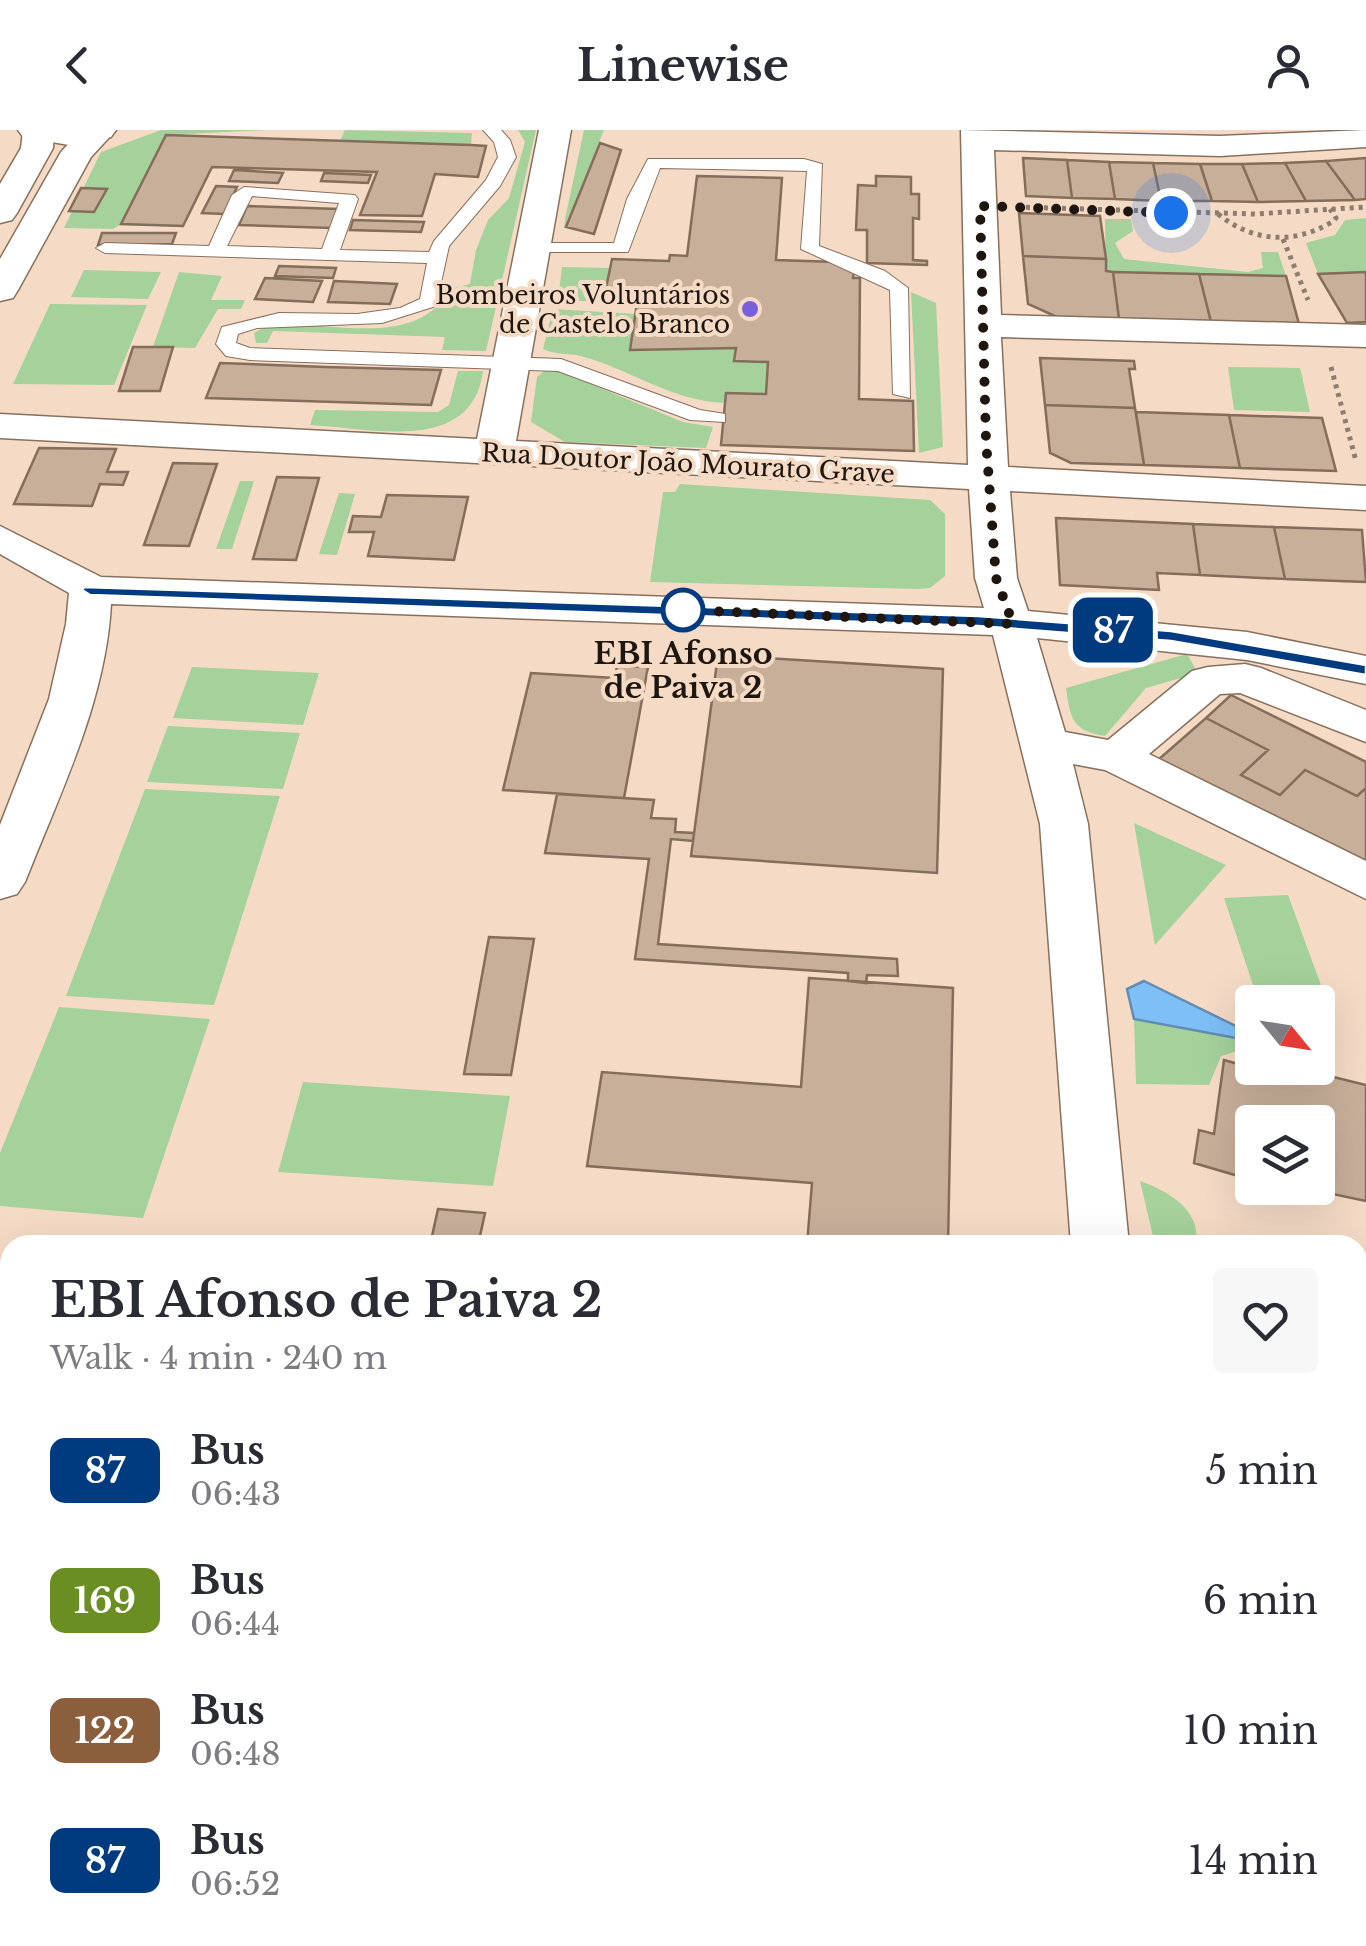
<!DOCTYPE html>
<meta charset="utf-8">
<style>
:root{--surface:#fff;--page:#f7f7f7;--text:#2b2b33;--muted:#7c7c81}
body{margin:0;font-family:"Libre Baskerville",serif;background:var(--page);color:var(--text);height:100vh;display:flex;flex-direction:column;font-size:38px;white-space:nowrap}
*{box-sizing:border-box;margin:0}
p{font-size:32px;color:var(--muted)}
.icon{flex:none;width:55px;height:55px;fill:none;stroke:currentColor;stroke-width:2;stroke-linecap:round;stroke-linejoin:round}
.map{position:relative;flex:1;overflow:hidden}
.details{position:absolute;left:0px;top:1105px;width:1368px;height:712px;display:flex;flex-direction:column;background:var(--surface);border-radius:30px 30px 0 0;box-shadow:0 10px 40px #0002}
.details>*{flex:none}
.badge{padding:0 20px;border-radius:15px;font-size:35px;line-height:65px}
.needle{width:65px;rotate:120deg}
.tools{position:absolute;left:1235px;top:855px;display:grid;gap:20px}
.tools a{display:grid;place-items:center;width:100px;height:100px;border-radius:10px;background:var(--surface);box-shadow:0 10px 40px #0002;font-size:50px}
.you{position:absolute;width:50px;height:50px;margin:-25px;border:8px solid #fff;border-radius:50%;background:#1a73e8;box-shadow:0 0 0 15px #1a73e833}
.map>.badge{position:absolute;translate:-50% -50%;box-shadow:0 0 0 5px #fff}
.round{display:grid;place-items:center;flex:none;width:105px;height:105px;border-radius:10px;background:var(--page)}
.overview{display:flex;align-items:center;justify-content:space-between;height:170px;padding:0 50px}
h1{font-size:48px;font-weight:800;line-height:75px}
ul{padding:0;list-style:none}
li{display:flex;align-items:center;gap:30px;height:130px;padding:0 50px}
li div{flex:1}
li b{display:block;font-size:38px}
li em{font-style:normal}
li .badge{min-width:110px;font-weight:700;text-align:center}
header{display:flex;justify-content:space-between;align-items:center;height:130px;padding:0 50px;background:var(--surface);font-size:45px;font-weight:800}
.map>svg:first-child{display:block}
.green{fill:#a5d19b}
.water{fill:#7ebff7;stroke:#628cb1;stroke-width:2.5}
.building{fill:#c8af9a;stroke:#846d5a;stroke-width:2.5}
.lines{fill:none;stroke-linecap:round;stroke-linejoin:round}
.service-casing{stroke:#87705d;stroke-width:2}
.minor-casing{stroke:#87705d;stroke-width:3}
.primary-casing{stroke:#87705d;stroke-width:3}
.path{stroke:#8e7c6e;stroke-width:5;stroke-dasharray:4 5;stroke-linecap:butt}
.service{fill:#fff;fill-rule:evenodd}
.minor{fill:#fff;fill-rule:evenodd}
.primary{fill:#fff;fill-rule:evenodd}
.line{fill:#003b80;stroke:#fff;stroke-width:2.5}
.walk{stroke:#1f160f;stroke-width:10;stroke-dasharray:0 18}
.poi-dot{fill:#7860db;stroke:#f5dbc6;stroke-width:4}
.stop-dot{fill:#fff;stroke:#003b80;stroke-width:5}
.labels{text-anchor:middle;stroke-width:8;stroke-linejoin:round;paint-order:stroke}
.far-poi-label{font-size:25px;fill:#1f160f;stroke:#f5dbc6;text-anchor:end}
.far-street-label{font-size:25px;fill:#1f160f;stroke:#f5dbc6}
.stop-label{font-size:30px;font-weight:bold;fill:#1f160f;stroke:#f5dbc6}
</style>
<header><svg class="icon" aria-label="back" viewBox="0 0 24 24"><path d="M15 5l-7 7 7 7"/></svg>Linewise<svg class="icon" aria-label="person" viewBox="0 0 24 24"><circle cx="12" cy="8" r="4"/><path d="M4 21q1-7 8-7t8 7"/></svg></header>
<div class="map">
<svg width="1366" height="1816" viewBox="0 0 1366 1816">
<rect width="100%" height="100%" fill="#f5dbc6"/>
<path class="green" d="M161,0H267L166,5L121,94L113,99L64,98L101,22Z
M345,0L472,3L471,15L340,11Z
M518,0H536L486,221L442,220L445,207L273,201L267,213H256L254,203L270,194C327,190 417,221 450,159L470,154L476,120L488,90L509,68L525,12Z
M584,0H604L564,99L565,89Z
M1366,88V142L1318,144L1306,113L1335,105L1345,90Z
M1105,89H1131L1133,101L1115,113L1124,129L1248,142L1263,138L1261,122H1278L1286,146L1106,141Z
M562,137L613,138L605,172L558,170Z
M84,140L161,142L148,169L71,167Z
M179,142L222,146L211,170H245L241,179H218L195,218L153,217Z
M911,162L936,173L943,317L919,323Z
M50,174L147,175L114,255L13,254Z
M553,179L636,184L631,220L736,218L735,231L768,232L766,264L727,263L725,273C671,271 632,240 581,226C568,223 556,225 543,219Z
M1228,237L1300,238L1310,282L1234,280Z
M458,241H483C472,325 371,298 310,295L315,280L438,282L449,275Z
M544,241L561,242L683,292L713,297L706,318L565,312L531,292L537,247Z
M240,351H254L232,419H216Z
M680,354L930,370L945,384V446L930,458L918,459L650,452L663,362H675Z
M339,363L355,364L337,425L319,424Z
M1187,524L1198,543L1146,558L1105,606C1073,601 1070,589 1066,558Z
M192,537L319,543L303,595L173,588Z
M168,596L300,603L283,659L147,652Z
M145,659L280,666L214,875L66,866Z
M1134,693L1226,735L1155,815Z
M1288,765L1322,858L1255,861L1224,768Z
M59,877L210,889L143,1088L0,1076V1023Z
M1134,889L1240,909L1238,921L1221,926L1209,955L1136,954Z
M303,952L510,966L493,1056L278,1042Z
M1140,1051C1168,1061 1202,1080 1196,1115H1155Z"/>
<path class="water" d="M1144,851L1252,904V911L1134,889L1127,859Z"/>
<path class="building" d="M166,5L471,15L486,16L478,47L435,44L422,86L360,85L377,42L212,37L183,96L121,94Z
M600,13L621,20L594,104L566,97Z
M1023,28L1067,30L1072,68L1026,66Z
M1366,28V69L1355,70L1326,31Z
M1067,30L1109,32L1115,69L1072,68Z
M1326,31L1355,70L1306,71L1285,33Z
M1109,32L1153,33L1161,71L1115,69Z
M1153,33L1200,34L1212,71H1161Z
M1285,33L1306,71L1258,72L1242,34Z
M1200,34H1242L1258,72L1212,71Z
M234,40L283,43L278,53L229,51Z
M324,43L371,45L368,53L321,51Z
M697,46L782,48L776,130L837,132L854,142L853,148H860L859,269L913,271L914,321L721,315L726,263L766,264L768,232L734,231L736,218L630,220L637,173H624L625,164L605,163L612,129L669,131L670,125L687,126Z
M876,46L911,47V64H919V89L913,88V130L927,131V135L867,133V100H856L858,55L876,56Z
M216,56L237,57L224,84L202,83Z
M81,58L107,59L94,82L69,81Z
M247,76L338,79L331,98L239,95Z
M1019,83L1100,86L1106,129L1023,126Z
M353,90L424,92L421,102L350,100Z
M102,103H176L172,114L98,115Z
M1023,126L1106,129V141L1113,142L1119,189L1057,187L1028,174Z
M279,136L336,138L333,148L275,146Z
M1113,142L1199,144L1211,192L1119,189Z
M1366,142V192L1347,193L1318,144Z
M1199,144L1286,146L1299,194L1211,192Z
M265,148L322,151L313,172L255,169Z
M334,151L397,154L390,174L328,172Z
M133,217H173L160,261H119Z
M1040,228L1134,231L1135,239H1129L1135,278L1045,275Z
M220,233L325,237L441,240L431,275L206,268Z
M1045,275L1135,278L1144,335L1071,333L1050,323Z
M1136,282L1229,285L1240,338L1144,335Z
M1229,285L1322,288L1336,341L1240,338Z
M39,318L116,319L107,342H128L123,355L100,354L92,376L14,374Z
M173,333L217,334L189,416L144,415Z
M277,347L319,348L296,430L253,429Z
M387,365L468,367L454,430L368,426L374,402H349L353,386L381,387Z
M1056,388L1193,394L1200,445L1157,443L1159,460L1060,455Z
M1193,394L1274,397L1285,449L1200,445Z
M1274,397L1362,400L1366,452L1285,449Z
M718,525L943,539L937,743L691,726Z
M617,536L648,537L624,668L503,660L531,543L615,548Z
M1231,565L1366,632V658L1357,666L1305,640L1280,665L1241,645L1268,620L1206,588Z
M1206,588L1268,620L1241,645L1280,665L1305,640L1357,666L1366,658V738L1158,630Z
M557,664L654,670L651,688L676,689L675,702L694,703L693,711L671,709L658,814L897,829L898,846L867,845L866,853L848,851V843L635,829L649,729L545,723Z
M489,807L534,809L511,945L464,944Z
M809,848L953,858L948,1115H807L812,1053L587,1036L602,942L801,957Z
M1224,930L1252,938H1297L1366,955V1071L1304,1058H1318V992H1252V1050L1194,1033L1199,1000L1214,1004Z
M438,1079L485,1083L478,1115H430Z
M1358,1261L1366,1263V1351L1358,1349Z
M1358,1349L1366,1351V1512L1358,1510Z
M1358,1510L1366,1512V1750L1358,1748Z
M0,1642L10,1652V1731L4,1738L0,1734Z
M489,1808H736L746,1816H481Z
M788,1808H813L823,1816H781Z"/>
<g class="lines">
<defs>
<path id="service" d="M483,0H501L510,10L516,27L500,56L449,116L436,176L382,193L257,198L238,204L236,213L250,218L561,229L700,280L725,284V292L690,290L558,241L250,230L226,226L216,214L222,197L279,183L357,184L400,178L420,169L427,133L105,123L96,118L105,113L209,116L232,65L244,57L355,65L358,69L340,120L429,122L434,111L486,50L498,27L494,12ZM252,66L339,73L322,119L227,116Z
M648,29H804L822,34L819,116L885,141L908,158L910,268L893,264L890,160L801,119L807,41L660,38L628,122H527V114L533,113H614L627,69Z"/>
<path id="minor" d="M54,0L53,18L17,83L12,90L0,93V54L21,18L23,1Z
M81,0H116L91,27L18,160L13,168L0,171V129L61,22Z
M539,0H571L516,311L968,335L961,0L1220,6L1366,0V17L1220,26L994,20L1001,185L1366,195V217L1001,207L1008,337L1366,356V380L1010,361L1017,448L1028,481L1247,502L1366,526V554L1247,530L1037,508L1065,602L1108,610L1192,541L1208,537L1245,534L1261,538L1366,580V612L1240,563L1220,564L1149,624L1366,731V769L1105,640L1073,634L1088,694L1129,1115H1071L1040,694L993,505L111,474C106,571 60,663 25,752L17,764L0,769V695L49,569L66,494L69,463L0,424V396L101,447L984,478L975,448L969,359L0,308V284L477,309Z
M1358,1194L1366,1196V1246L1358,1244Z
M0,1409L10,1410V1470L0,1469Z
M1105,1808H1187L1190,1816H1108Z"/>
<path id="primary" d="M18,0H116L111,7L69,15L23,7Z"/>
</defs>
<use href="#service" class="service-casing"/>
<use href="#minor" class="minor-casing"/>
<use href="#primary" class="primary-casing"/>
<path class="path" d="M1017,77L1255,84L1366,77
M1218,84C1253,112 1293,115 1332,92L1336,88L1330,79
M1283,109L1308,170
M1331,237L1356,331"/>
<use href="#service" class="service"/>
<use href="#minor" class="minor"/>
<use href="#primary" class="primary"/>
</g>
<path class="line" d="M84,457L978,486L1171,501L1366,535V545L1171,511L978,496L90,465L82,460Z"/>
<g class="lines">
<path class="walk" d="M683,480L1013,494L996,448L986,310L980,76L1171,83"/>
</g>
<circle class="poi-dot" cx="750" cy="179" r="10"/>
<circle class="stop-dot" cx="683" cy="480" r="20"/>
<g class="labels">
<g class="far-poi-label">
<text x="730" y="174">Bombeiros Voluntários<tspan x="730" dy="29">de Castelo Branco</tspan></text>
</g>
<g class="far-street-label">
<text transform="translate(688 333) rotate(3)" y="9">Rua Doutor João Mourato Grave</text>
</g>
<g class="stop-label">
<text x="683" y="534">EBI Afonso<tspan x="683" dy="34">de Paiva 2</tspan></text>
</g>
</g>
</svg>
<div class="tools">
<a><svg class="needle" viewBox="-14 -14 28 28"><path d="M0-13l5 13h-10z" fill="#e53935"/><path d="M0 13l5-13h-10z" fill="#7c7c81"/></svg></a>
<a><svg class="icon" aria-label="layers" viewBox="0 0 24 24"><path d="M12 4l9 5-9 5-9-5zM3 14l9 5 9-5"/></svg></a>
</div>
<div class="you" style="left:1171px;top:83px"></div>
<b class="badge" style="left:1113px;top:500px;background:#003b80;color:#fff">87</b>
<section class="details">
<div class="overview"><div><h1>EBI Afonso de Paiva 2</h1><p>Walk · 4 min · 240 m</p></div><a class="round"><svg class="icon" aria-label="heart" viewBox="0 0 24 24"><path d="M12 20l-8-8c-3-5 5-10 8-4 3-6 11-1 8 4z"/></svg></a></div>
<ul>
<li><span class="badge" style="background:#003b80;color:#fff">87</span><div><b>Bus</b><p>06:43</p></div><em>5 min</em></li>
<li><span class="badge" style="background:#6b8e23;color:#fff">169</span><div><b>Bus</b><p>06:44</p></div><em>6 min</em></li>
<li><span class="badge" style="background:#8b5e3c;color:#fff">122</span><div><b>Bus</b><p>06:48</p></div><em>10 min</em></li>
<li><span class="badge" style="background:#003b80;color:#fff">87</span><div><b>Bus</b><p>06:52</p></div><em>14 min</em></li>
</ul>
</section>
</div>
